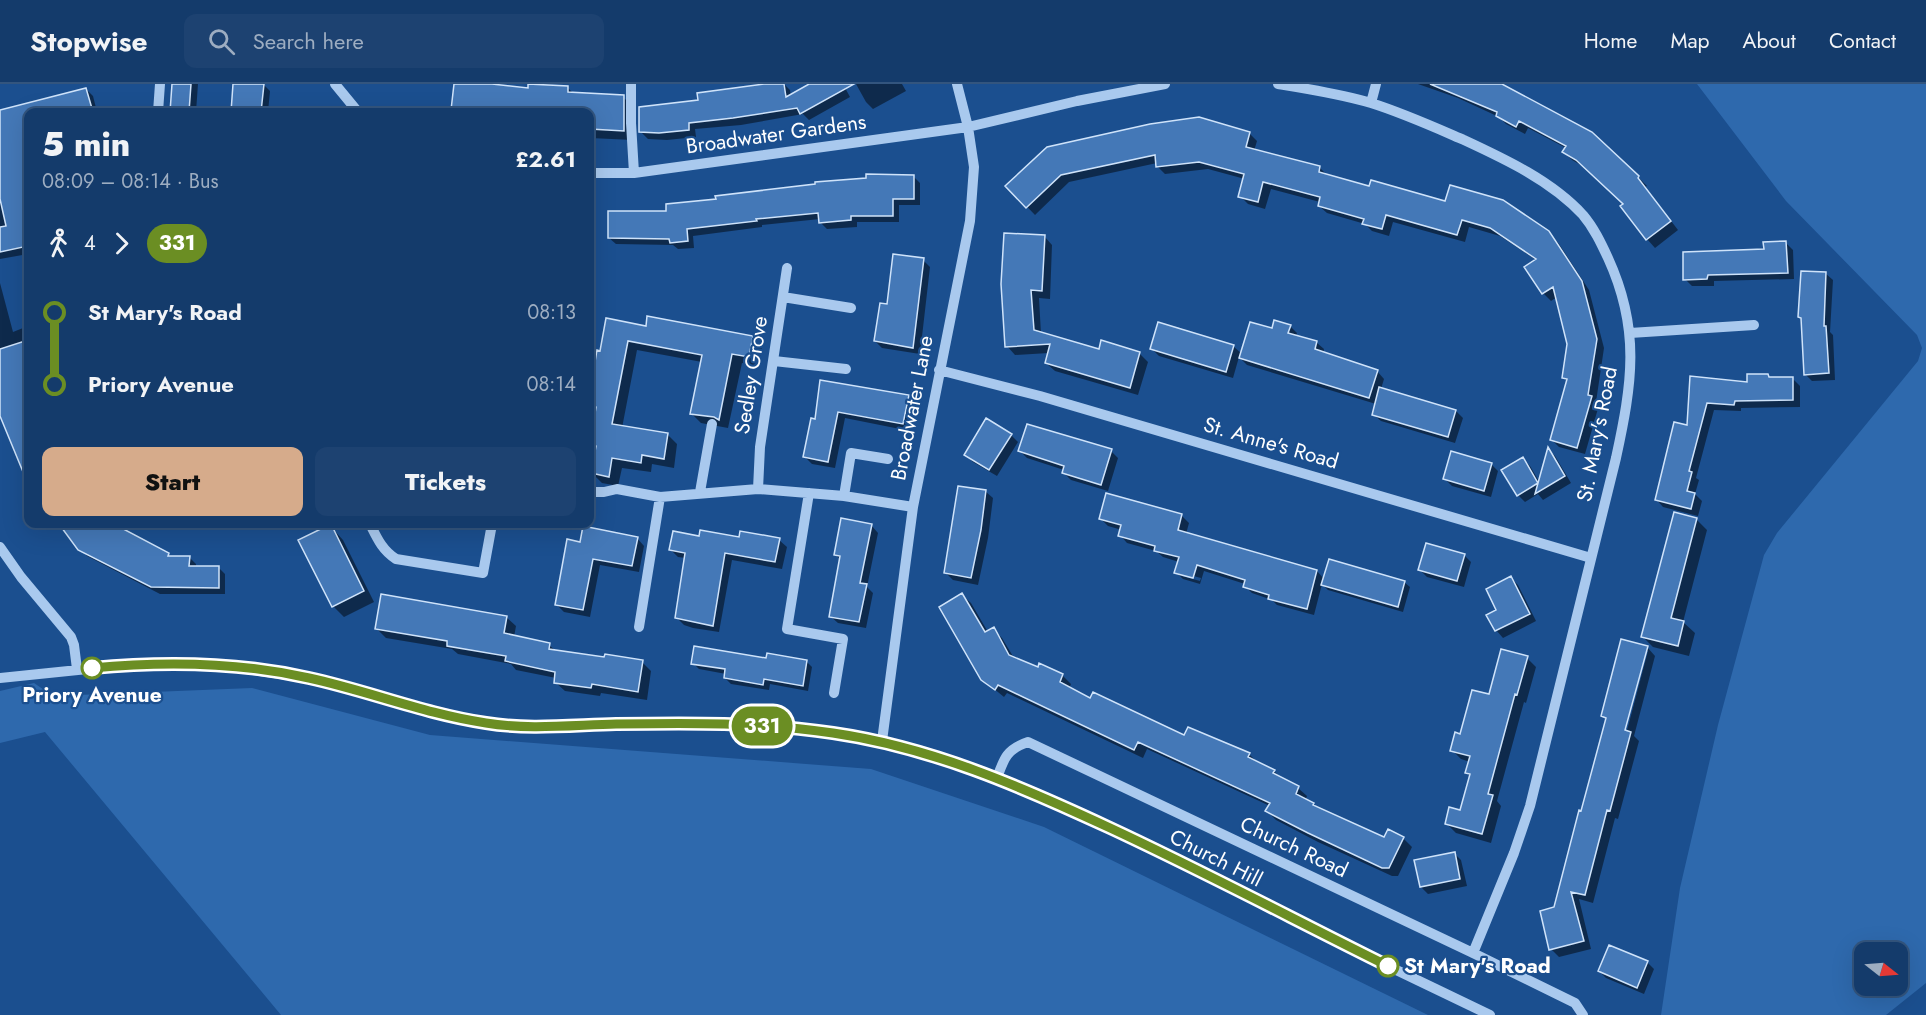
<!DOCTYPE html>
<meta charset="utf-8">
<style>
:root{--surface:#143b6b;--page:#1d4271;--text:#f1f3f6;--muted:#9dadc1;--line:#33557e;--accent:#d6ab8b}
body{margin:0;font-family:Jost,sans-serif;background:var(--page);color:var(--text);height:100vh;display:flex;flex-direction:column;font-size:22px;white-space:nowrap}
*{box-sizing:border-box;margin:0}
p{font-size:20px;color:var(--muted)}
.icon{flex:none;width:33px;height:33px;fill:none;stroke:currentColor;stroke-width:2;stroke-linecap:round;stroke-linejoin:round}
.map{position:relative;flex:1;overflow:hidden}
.side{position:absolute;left:24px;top:24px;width:570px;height:420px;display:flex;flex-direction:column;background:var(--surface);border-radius:12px;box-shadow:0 6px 24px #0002,0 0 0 2px var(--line)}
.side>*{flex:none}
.badge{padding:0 12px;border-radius:20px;font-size:21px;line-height:39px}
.needle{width:39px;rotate:107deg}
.buttons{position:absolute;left:1854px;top:858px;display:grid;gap:12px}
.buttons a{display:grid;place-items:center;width:54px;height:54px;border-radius:12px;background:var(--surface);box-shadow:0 6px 24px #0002,0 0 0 2px var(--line);font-size:30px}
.map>.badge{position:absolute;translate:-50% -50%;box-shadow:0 0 0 3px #fff}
.legs{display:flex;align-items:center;gap:9px;height:66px;padding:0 18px;font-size:20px}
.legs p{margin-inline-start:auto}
.head{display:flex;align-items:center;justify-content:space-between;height:102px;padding:0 18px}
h1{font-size:33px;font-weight:800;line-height:45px}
.cta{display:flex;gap:12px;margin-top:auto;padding:12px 18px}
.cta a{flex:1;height:69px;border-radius:12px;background:var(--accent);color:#111;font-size:24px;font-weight:800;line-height:69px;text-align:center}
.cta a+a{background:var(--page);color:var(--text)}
ul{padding:0 18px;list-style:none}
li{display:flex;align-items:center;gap:21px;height:72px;font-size:22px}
li i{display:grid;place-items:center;width:9px;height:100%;margin:0 8px;background:currentColor}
li i::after{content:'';width:15px;height:15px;margin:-8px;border:4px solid;border-radius:50%;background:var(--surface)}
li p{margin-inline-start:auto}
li:first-child i{background:linear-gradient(#0000 50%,currentColor 0)}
li:last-child i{background:linear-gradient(currentColor 50%,#0000 0)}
header{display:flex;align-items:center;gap:36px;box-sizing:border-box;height:84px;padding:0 30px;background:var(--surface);border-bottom:2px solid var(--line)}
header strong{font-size:28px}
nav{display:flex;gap:33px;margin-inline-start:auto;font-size:21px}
.search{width:420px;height:54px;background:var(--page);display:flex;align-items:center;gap:15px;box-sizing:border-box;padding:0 21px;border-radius:12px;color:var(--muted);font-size:22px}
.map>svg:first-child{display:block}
.green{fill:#2e69ad;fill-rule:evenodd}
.shadow{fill:#0007;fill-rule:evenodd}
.building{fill:#4478b7;stroke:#cfe3fa;stroke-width:1.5}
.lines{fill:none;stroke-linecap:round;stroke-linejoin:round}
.minor{stroke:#a9c9ee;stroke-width:10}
.line-1-casing{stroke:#fff;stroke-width:14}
.line-1{stroke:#6b8e23;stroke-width:9}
.stop-1-dot{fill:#fff;stroke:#6b8e23;stroke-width:3}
.labels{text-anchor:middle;stroke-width:4.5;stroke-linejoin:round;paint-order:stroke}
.street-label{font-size:21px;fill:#fff;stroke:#1b4f8f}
.stop-label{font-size:21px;font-weight:bold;fill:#fff;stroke:#1b4f8f}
</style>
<header>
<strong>Stopwise</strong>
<div class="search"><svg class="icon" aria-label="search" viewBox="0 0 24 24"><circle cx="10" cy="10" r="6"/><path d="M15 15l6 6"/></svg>Search here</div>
<nav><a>Home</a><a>Map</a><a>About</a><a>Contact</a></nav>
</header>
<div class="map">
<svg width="1926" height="931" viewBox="0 0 1926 931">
<rect width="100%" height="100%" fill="#1b4f8f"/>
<path class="green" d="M1697,0H1926V899L1886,931H1661L1680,804L1718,641L1764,471L1777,449L1918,277L1922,264L1917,251L1786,117ZM1898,868V902H1864V868Z
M34,599L53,612L252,604L430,651L871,685L1044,743L1428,931H281L45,648L0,659V607Z"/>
<path class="shadow" d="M173,0H198L196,28H172Z
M235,0H263L270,7L268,28H233Z
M455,0H478L529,6L568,4L574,10L623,13L633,23V56L590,54V28H456L453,26Z
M772,0H784L790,6L791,12L812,0H843L850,13L809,36L803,30L741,41L695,45L696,53L667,56L648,55L641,48L699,18Z
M856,0H902L906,7L873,25L866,18Z
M1418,0H1503L1638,93L1647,102L1645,103L1678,146L1655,164L1647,155L1625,120L1586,84L1572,76L1564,68L1566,64L1528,44L1525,50L1506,40L1499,33L1458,14Z
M86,5L93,12L97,28H28V84L11,88L25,132L28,131V170L0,175V28Z
M1249,49L1257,57L1254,67L1320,84L1328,92L1551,151L1559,160L1589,206L1604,264L1596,318L1599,321L1585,370L1559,363L1552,356L1568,298L1564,294L1569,260L1557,213L1551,217L1543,209L1536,176L1500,152L1469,143L1465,158L1393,138L1389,152L1372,147L1365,140L1327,129L1319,122L1320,118L1271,105L1265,125L1248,120L1240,112L1245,95L1208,85L1165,90L1158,83L1157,79L1069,98L1035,131L1007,102Z
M913,92L920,99V121H899V138H857V143L827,145L820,138V135L762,141V143L693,152L694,164L678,165L673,161L616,160L609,154L668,129Z
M1044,152L1052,161L1050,215L1039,214L1041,250L1100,267L1139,269L1148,278L1138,311L1055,287L1046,279L1049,269L1015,271L1007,262Z
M1786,159L1793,166L1794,195L1714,197V202H1692L1685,195Z
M923,176L930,183L920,270L882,264L875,257L888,222Z
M1825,189L1833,196L1830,248L1833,251L1835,296L1812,297L1805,290L1803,236L1800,233Z
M0,199L13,248L28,242V395L0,328Z
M1290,242L1297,249L1296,252L1316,258L1324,265L1323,269L1377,287L1384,295L1381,305L1456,327L1463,334L1455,359L1381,337L1373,330L1376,320L1247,281L1239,273L1233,294L1159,272L1152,265L1233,262L1242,270L1273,246Z
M647,244L752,253L762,263L758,282L742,279L728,344L701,339L691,329L702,278L637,266L622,344L667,350L677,360L674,384L652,380L651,388L622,384L618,402L602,399L592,389L597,366L591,361L597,329L590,322L599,268Z
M1768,292L1771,295L1792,294L1800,302V323L1741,324V327L1714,326L1696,394L1699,396L1695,410L1702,417L1698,432L1663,423L1656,415L1688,343L1691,294L1749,300Z
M822,298L908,312L915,320L910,347L845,334L835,384L812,380L805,373L816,337Z
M1011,351L1018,358L997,392L973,378L966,371Z
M1549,366L1555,372L1571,399L1543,416L1538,410L1525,418L1518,411L1522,374L1530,382L1540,399Z
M1020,367H1111L1118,374L1108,407L1071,396L1064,389V386L1027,374Z
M1491,380L1498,387L1491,413L1452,402L1445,395Z
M985,407L993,414L988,454L978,501L953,496L946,489Z
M1182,432L1189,439L1186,450L1317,487L1324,495L1404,498L1410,503L1403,528L1328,506L1322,500L1314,531L1277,521L1272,516L1252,509L1245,502V500L1204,487L1200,500L1183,495L1176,488L1179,478L1163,473L1156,467L1127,459L1120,451L1122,446L1108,442L1101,435ZM1182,489L1201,494L1200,497L1182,492Z
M1696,435L1707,446L1683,538L1695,549L1689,572L1653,563L1642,552Z
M61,440H109L171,473H189L196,480V483H218L225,490V510H160L87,472Z
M871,441L878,449L867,503L873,509L866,544L838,539L830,532L841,476L835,470Z
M332,444L343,456L374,518L344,533L333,522Z
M637,454L644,462L639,488L600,481L590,533L564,528L557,521L581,459Z
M700,454L779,456L787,463L782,485L732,476L719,548L693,544L684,541L676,533L686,474L678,473L671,466Z
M1464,471L1471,478L1464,503L1427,493L1420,486Z
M1511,494L1518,501L1536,537L1503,554L1496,546L1498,527Z
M962,511L971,519L988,548L993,545L1002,554L1014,574L1038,585L1062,591L1071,600L1069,605L1091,616L1185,653L1249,670L1259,680L1274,687L1283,696L1298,704L1307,712L1305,717L1317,724L1385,755L1403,754L1412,763L1398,792H1392L1318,758L1276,736L1267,727L1270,722L1147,665L1143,674L1007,609L1004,613L982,595Z
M506,533L516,542L514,553L549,561L557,568L642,578L651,587L647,616L601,609L600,612L565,607L555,598L556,594L516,586L511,580L458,570L452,565L386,554L376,544Z
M1647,563L1655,572L1634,652L1639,657L1618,735L1615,734L1593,819L1579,815L1591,865L1559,873L1551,865L1555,825L1607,636L1603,632ZM1645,567H1648L1625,654L1622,653Z
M1527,574L1536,583L1526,619L1524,618L1497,717L1501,722L1491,759L1456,749L1447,740L1461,728L1471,693L1467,689L1470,678L1461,675L1452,666L1490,612Z
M767,576L806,577L812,583L808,607L770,600L769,606L731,600L725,594L726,590L699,585L693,579Z
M1454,769L1461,776L1467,802L1428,810L1421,803Z
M1647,878L1654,885L1644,910L1606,894L1599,887Z"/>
<path class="building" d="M172,0H191L189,28H170Z
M233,0H264L261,28H231Z
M454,0H492L528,4V0L568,2V8L624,11V47L590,45V28H474L451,26Z
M764,0H784L786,13L809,0H854L800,30L797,24L733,34L689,39V46L659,49L639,48V23L698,16L697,9Z
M1430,0H1502L1592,48L1639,92L1638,94L1671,137L1646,156L1620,122L1623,120L1576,76L1562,68L1566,62L1519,37L1516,43L1496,32L1497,28Z
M86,4L93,28H28V162L0,168V143L6,142L0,115V26Z
M1199,33L1250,48L1246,63L1320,82L1319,88L1369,102L1371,96L1445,117L1450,101L1503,116L1549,147L1582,197L1597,255L1588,311L1592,312L1577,364L1550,356L1567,295L1562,294L1567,260L1553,203L1542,210L1524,183L1536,175L1490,144L1462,136L1457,151L1386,131L1382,145L1362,140L1364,135L1318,122L1320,113L1263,98L1258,118L1238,113L1244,90L1199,78L1156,83L1155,71L1061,91L1026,124L1005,102L1047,63L1150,40Z
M866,90L914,91V115H893V132H851V136L819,139L818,129L756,135L757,137L687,145L688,157L670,159L669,155L608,154V127H666V120L716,115L715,112L815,100V98L866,94Z
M1004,149L1045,151L1042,207L1031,206L1034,246L1099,265L1101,256L1140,268L1130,304L1045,279L1050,260L1005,263L1001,200Z
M1786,157L1788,189L1708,191L1707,195L1683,196V168L1764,165L1763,158Z
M893,170L924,174L913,264L874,257L880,219L887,220Z
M1801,187L1826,188L1824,242H1826L1829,289L1804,291L1801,234L1798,233Z
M647,232L753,252L749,273L732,270L719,336L714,333L690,330L702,271L628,257L612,340L668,349L664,375L642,371L641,379L612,374L609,393L591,389L596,362L590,361L596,323L590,322V308L597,266L600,267L606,234L646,242Z
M1274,236L1291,241L1288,249L1317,257L1315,265L1378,286L1369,314L1239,274L1250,238L1272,244Z
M1158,238L1234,261L1226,288L1150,265Z
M28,256V400L0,332V265Z
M1747,290H1768L1769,293H1793V316L1735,317L1734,321L1707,319L1689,387L1692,388L1687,407L1695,409L1691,425L1655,416L1674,338L1687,341L1690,292L1747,298Z
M820,296L909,311L903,340L838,328L828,378L803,373L811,334L815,335Z
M1379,303L1456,326L1448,353L1372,331Z
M986,334L1012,350L989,386L964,371Z
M1027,340L1112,365L1101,401L1062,389L1064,382L1018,367Z
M1548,363L1565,392L1535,410L1538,399L1517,412L1501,386L1523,373L1538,399Z
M1451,367L1492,379L1484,407L1443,395Z
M958,402L986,406L981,446L971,494L944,489Z
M1106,409L1182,430L1178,446L1317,486L1307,525L1268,515L1269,511L1243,503L1245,496L1197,481L1193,494L1174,489L1179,473L1154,467L1155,462L1118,452L1121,441L1099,435Z
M1674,428L1697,434L1671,534L1684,537L1678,562L1641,553Z
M841,434L872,440L860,499L867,500L859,538L829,533L840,472L834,471Z
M59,440H114L169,469L168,472H190L189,482H219V504L151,503L78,466Z
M331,440L364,507L332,523L298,456Z
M583,442L638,453L632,482L593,475L583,526L555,521L567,455L580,458Z
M700,446L739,453L740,447L780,454L775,478L725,469L713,542L675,534L685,469L669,466L673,447L699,452Z
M1426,459L1465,470L1457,497L1418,486Z
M1329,475L1405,497L1398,523L1321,501Z
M1511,492L1530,530L1495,547L1486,531L1496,526L1486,505Z
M962,509L985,548L994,543L1009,571L1038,583L1039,579L1063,590L1060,598L1090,614L1093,608L1184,651L1188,643L1250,669L1248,673L1275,686L1273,689L1299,702L1296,710L1314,719L1313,721L1384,753L1388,745L1404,753L1389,784H1382L1308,749L1265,727L1270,719L1138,658L1134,666L998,601L995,606L981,596L939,523Z
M381,510L507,532L504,549L550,559L549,565L604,573L605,570L643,576L638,608L592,600L591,604L554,599L555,588L505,577L506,572L447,562V557L375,545Z
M1621,555L1648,562L1625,646L1631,648L1610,727L1607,726L1585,811L1571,808L1584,857L1549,866L1540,827L1554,823L1579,726L1581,727L1606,634L1601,632Z
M694,562L766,574L767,569L807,576L803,602L764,595L763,601L724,594L725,585L691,580Z
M1501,565L1528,572L1517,611L1515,610L1488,710L1493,711L1482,750L1445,740L1449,723L1460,726L1470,690L1465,689L1470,672L1450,667L1455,648L1460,650L1472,606L1489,610Z
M1455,768L1460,795L1420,803L1414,776Z
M1609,861L1648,877L1637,904L1598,887Z"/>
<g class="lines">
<path class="minor" d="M335,0L358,28
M631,0V39L634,89
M1278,0C1309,5 1341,10 1371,19C1403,29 1434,43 1464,56C1505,75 1552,97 1583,131C1594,144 1601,159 1608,174C1641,246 1632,300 1616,374L1530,722L1514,769L1473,869
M1371,19L1376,0
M158,28L160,0
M590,89H634L968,43L1077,17L1165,0
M783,213L851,224
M1630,249L1754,241
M774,277L846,285
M939,286L1040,312L1591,474
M758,405L760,363L787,184
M590,408H604L617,405L660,413L758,405L844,412L913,423
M700,408L712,340
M809,409L787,545L843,555L834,609
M844,412L851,369L888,375
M370,440C377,454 382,466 396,475L483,489L492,440
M0,463L21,493L71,553L74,561L77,585
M639,543L660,413
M0,594L146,579L211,580L309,594L434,629L489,640L537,642L666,640L768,642L830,648L882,657L928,670L1048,715L1155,765L1388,882L1490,931
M882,657L913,423L970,137L974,83L968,43L957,0
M997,694C1004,674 1007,665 1028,658L1473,869L1575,919L1583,931"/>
</g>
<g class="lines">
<defs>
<path id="line-1" d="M92,584C164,577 238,578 309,594C369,607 425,630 486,639C528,646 573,641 616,640C687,639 761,638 833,649C930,663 1020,702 1108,743C1203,787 1295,836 1388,882"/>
</defs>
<use href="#line-1" class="line-1-casing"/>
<use href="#line-1" class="line-1"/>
</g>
<g class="stop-1-dot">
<circle cx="92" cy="584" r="10"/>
<circle cx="1388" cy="882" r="10"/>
</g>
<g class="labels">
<g class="street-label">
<text transform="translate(776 50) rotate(-8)" y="7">Broadwater Gardens</text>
<text transform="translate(751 291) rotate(-81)" y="7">Sedley Grove</text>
<text transform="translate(912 324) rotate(-79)" y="7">Broadwater Lane</text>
<text transform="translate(1597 350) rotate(-79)" y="7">St. Mary's Road</text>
<text transform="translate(1271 359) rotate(16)" y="7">St. Anne's Road</text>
<text transform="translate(1294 763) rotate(25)" y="7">Church Road</text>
<text transform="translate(1216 774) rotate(27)" y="7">Church Hill</text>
</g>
<g class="stop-label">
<text x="92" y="618">Priory Avenue</text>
<text x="1404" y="889" text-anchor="start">St Mary's Road</text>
</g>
</g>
</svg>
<div class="buttons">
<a><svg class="needle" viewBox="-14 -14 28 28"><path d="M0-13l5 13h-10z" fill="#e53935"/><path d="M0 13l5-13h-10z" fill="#9dadc1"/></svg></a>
</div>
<b class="badge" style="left:762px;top:642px;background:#6b8e23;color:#fff">331</b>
<section class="side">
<div class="head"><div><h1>5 min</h1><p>08:09 – 08:14 · Bus</p></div><b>£2.61</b></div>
<div class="legs"><svg class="icon" aria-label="walk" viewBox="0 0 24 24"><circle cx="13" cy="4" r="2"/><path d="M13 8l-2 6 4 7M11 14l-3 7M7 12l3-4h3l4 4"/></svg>4<svg class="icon" aria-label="forward" viewBox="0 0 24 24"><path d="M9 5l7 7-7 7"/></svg><b class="badge" style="background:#6b8e23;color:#fff">331</b></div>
<ul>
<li><i style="color:#6b8e23"></i><b>St Mary's Road</b><p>08:13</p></li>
<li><i style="color:#6b8e23"></i><b>Priory Avenue</b><p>08:14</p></li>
</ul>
<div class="cta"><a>Start</a><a>Tickets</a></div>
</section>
</div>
